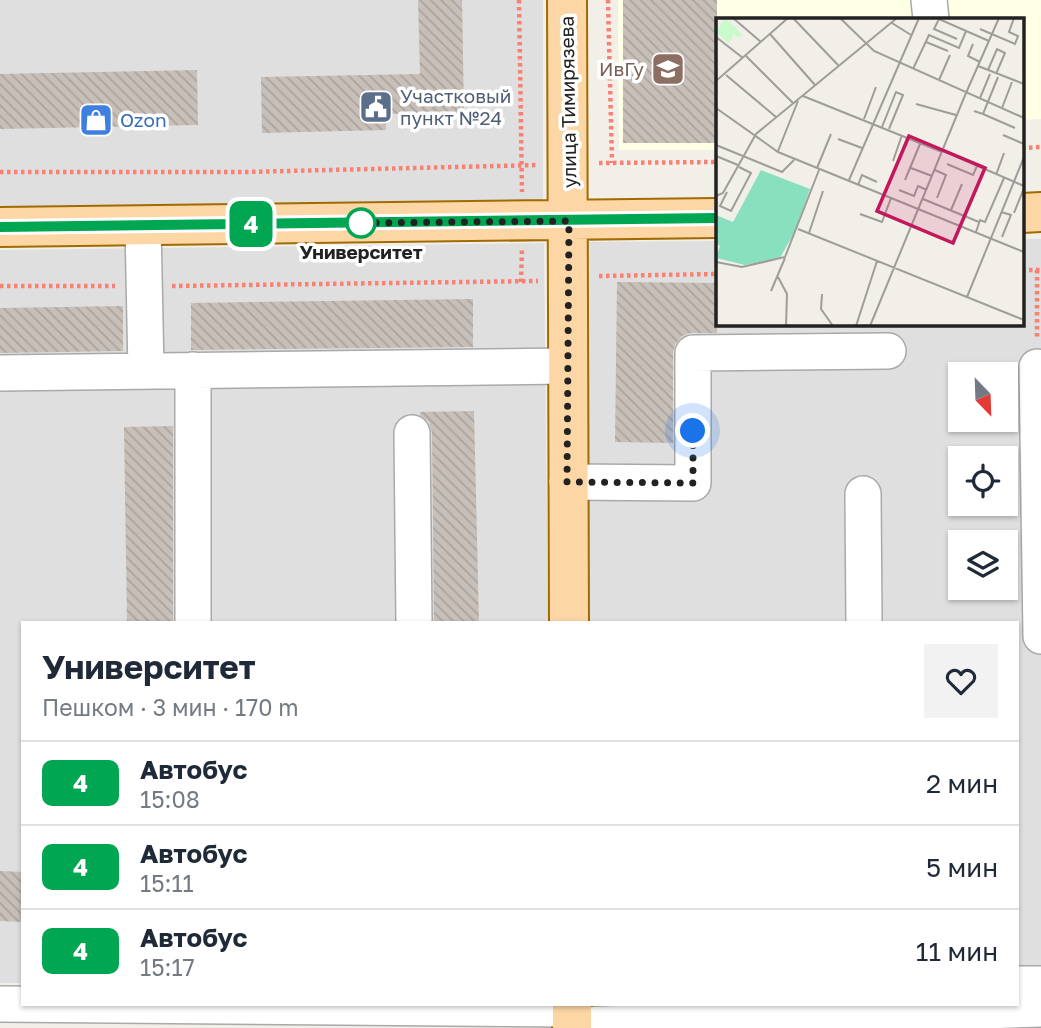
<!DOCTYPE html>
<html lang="ru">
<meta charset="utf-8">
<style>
:root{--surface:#fff;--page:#f2f2f3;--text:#1f2937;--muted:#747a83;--line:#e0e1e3}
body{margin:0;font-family:"Golos Text",sans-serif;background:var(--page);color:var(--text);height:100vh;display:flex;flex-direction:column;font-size:26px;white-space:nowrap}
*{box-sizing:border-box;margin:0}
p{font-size:23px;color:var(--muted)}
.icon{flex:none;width:38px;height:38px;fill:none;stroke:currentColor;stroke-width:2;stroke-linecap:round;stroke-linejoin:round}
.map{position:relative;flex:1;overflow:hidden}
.panel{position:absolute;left:21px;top:621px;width:998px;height:385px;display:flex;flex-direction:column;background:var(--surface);border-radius:0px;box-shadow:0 2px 5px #0004}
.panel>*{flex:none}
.badge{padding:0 14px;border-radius:10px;font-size:24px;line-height:46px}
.needle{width:46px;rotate:157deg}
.controls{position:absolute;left:948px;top:362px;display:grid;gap:14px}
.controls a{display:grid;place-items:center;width:70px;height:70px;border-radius:0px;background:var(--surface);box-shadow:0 2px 5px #0004;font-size:35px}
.you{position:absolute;width:35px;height:35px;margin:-18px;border:5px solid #fff;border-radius:50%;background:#1a73e8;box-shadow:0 0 0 10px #1a73e833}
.map>.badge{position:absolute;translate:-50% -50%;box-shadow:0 0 0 4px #fff}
.round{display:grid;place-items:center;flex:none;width:74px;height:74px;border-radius:0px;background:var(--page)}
.headline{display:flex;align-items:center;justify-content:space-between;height:119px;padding:0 21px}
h1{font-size:33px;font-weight:700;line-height:52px}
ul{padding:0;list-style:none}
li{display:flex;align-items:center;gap:21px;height:84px;padding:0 21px;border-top:2px solid var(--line)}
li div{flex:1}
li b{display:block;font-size:26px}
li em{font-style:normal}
li .badge{min-width:77px;font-weight:700;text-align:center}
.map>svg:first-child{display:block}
.residential{fill:#e0dfdf;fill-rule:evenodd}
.education{fill:#ffffe5}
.building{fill:url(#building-back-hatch)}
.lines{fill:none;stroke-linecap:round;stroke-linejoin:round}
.minor-casing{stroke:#a9a9a9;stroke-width:38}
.major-casing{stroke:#a06b00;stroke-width:42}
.path{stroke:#fa8072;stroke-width:4.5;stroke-dasharray:3.5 3.5;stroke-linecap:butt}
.minor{stroke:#fff;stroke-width:35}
.major{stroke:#fcd6a4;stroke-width:38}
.line-casing{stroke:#fff;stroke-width:16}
.line{stroke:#00a651;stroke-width:10}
.walk{stroke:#222;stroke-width:7;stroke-dasharray:0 12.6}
.stop-dot{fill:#fff;stroke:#00a651;stroke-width:3.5}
.labels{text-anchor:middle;stroke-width:7;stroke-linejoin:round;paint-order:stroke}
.education-label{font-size:19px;fill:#785e54;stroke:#fff;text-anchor:end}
.service-label{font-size:19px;fill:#4e5e75;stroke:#fff;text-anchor:start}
.street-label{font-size:19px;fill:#222;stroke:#fff}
.shop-label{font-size:19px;fill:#366cbe;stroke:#fff;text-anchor:start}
.stop-label{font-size:19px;font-weight:bold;fill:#222;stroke:#fff}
.inset-road{fill:none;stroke:#9f9d99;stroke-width:2}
.view{fill:#c2185b;fill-opacity:0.15;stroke:#c2185b;stroke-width:3.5}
.inset-edge{fill:none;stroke:#222;stroke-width:3.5}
</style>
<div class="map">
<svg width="1041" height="1028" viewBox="0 0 1041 1028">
<defs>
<pattern id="building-back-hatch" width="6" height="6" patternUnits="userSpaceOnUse" patternTransform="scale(1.75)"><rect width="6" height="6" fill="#c7bfb8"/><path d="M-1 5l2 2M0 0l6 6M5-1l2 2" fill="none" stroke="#aba49e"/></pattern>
</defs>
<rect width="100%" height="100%" fill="#f2efe9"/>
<path class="residential" d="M0,0H543V200L0,207Z
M1022,239H1041V971L1017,972V623H590L586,242L717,241V324H1022ZM961,374H1006V420H961ZM961,458H1006V504H961ZM961,542H1006V588H961Z
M544,243L548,623H23V983H0V250Z"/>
<path class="education" d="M618,0H1041V119L1022,120V19H717V150H619Z"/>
<path class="building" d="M418,0H462L464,113L386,114V130L262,133L261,77L420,74Z
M623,0H717V143H623Z
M197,70L198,125L0,129V74Z
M617,282L717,283V333H690L682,336L675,344L673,353V443L615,442Z
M473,299V347L191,350V303Z
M123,306V351L0,353V308Z
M474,411L479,623H434L432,433L429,422L420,415V412Z
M173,426V623H127L124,427Z
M0,871L23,872V922L0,921Z"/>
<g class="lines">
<defs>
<path id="minor" d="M929,0L931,19
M143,226L146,371
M1037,367L1041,636
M193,370V623
M0,373L566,366
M412,433L414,623
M567,482L693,483V353L888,351
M863,494L864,623
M1017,984H1041
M0,1004L572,1009
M572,1025L1041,1009"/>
<path id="major" d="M567,0L569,623
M1022,213L1041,212
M0,227L717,218
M572,1004V1028"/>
</defs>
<use href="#minor" class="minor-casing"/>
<use href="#major" class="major-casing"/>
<path class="path" d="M519,0L522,192
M608,0L612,163
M1022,148L1041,147
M599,163L717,162
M0,172H245L538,165
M1022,270H1041
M1037,270V338
M599,276L717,274
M521,282L522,249
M0,286H115
M172,286L538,281"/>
<use href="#minor" class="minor"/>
<use href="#major" class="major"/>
</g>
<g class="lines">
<defs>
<path id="line" d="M0,227L717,218"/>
</defs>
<use href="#line" class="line-casing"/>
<use href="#line" class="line"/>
<path class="walk" d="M361,223H356L569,221L567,482L693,483V431"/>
</g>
<defs>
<symbol id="university-square" viewBox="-11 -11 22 22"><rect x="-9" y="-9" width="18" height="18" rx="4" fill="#8d6e63" stroke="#fff"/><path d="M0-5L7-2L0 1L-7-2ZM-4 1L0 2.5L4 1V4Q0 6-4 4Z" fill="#fff"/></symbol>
<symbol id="civic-square" viewBox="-11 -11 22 22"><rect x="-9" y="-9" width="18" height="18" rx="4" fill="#5c6f8a" stroke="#fff"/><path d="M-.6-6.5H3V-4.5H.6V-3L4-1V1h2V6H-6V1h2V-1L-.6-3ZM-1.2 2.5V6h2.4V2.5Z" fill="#fff"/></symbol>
<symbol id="shop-square" viewBox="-11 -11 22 22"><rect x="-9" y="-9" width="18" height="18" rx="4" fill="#3f7fe0" stroke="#fff"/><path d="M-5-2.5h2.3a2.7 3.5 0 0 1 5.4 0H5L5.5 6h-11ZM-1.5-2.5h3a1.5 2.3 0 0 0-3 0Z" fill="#fff"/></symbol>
</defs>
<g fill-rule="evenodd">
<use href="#university-square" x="649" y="50" width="38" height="38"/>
<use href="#civic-square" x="357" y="88" width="38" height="38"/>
<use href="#shop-square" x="77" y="101" width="38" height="38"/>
</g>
<circle class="stop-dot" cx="361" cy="223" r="14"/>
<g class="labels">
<g class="education-label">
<text x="644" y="76">ИвГу</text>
</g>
<g class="service-label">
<text x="400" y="103">Участковый<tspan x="400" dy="22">пункт №24</tspan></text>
</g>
<g class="street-label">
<text transform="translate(568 102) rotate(-91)" y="7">улица Тимирязева</text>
</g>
<g class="shop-label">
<text x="120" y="127">Ozon</text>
</g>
<g class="stop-label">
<text x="361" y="259">Университет</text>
</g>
</g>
<g transform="translate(716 18)">
<rect width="308" height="308" fill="#f2efe9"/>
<path d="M9,0L26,16L23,20L18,16L13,25L0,14Z" fill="#c8facc"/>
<path d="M45,152L94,171L78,215L64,240L29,247L0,240L4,228L0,225V197L17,204Z" fill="#88e0be"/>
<path class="inset-road" d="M17,0L45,24M77,0L122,47M124,0L158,33L308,100M176,5L195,17M264,11L299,26L302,18L293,14L298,0M54,16L99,67M0,19L27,40M241,21L218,11L223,1L273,23M210,24L232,33M257,26L252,38L264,44M30,38L77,85M262,48L308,66M197,51L213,17L243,30L250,13M272,52L281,31L289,35L280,56M10,57L60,99M223,62L234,37M0,63L72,0M250,75L283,0M87,78L226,134M264,80L274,56M200,86L240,97M0,90L62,134L308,234M286,90L296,64M258,93L267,96L282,59M267,96L299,110M148,101L160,69M166,109L180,74L187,77L173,111M287,117L308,126M122,121L146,130M0,127L66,154L78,142M62,133L82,83M227,133L308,168M0,138L22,147M177,143L186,117M231,146L257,157L261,148M101,150L115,116M195,150L216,158M219,152L230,157L221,180M280,157L288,135M133,162L203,0M189,162L204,126M173,166L191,120M142,167L146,157L161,164M183,172L198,178L202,168L211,172M11,174L4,188L15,193L35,155L23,149M0,178L7,175L40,116L181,0M207,181L263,204M235,192L246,166M285,194L295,197L286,219M298,195L308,170M144,196L166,204L175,180M82,211L308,302M260,214L264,202L269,204L288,160M93,215L107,173M0,244L26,249L69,239L103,152M62,259L71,276L70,308M55,273L69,240M106,276L105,291L117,308M251,279L308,139M140,308L161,243M154,308L250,75"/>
<path class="view" d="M193,118L269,150L237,225L161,193Z"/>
<rect width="308" height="308" class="inset-edge"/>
</g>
</svg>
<div class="controls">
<a><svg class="needle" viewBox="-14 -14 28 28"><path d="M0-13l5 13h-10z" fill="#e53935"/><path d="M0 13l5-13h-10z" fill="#747a83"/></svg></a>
<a><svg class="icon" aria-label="locate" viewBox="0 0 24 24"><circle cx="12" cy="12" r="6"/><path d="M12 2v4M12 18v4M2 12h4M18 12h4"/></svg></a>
<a><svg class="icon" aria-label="layers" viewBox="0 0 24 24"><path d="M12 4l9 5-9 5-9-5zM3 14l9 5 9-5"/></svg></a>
</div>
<div class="you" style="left:693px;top:431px"></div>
<b class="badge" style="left:251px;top:224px;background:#00a651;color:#fff">4</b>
<section class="panel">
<div class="headline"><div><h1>Университет</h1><p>Пешком · 3 мин · 170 m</p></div><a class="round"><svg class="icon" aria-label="heart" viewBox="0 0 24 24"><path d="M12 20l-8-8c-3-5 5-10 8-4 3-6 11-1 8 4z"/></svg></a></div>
<ul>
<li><span class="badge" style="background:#00a651;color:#fff">4</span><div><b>Автобус</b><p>15:08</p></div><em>2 мин</em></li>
<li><span class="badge" style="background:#00a651;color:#fff">4</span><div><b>Автобус</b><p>15:11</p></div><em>5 мин</em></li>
<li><span class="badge" style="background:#00a651;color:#fff">4</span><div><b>Автобус</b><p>15:17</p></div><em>11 мин</em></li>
</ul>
</section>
</div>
